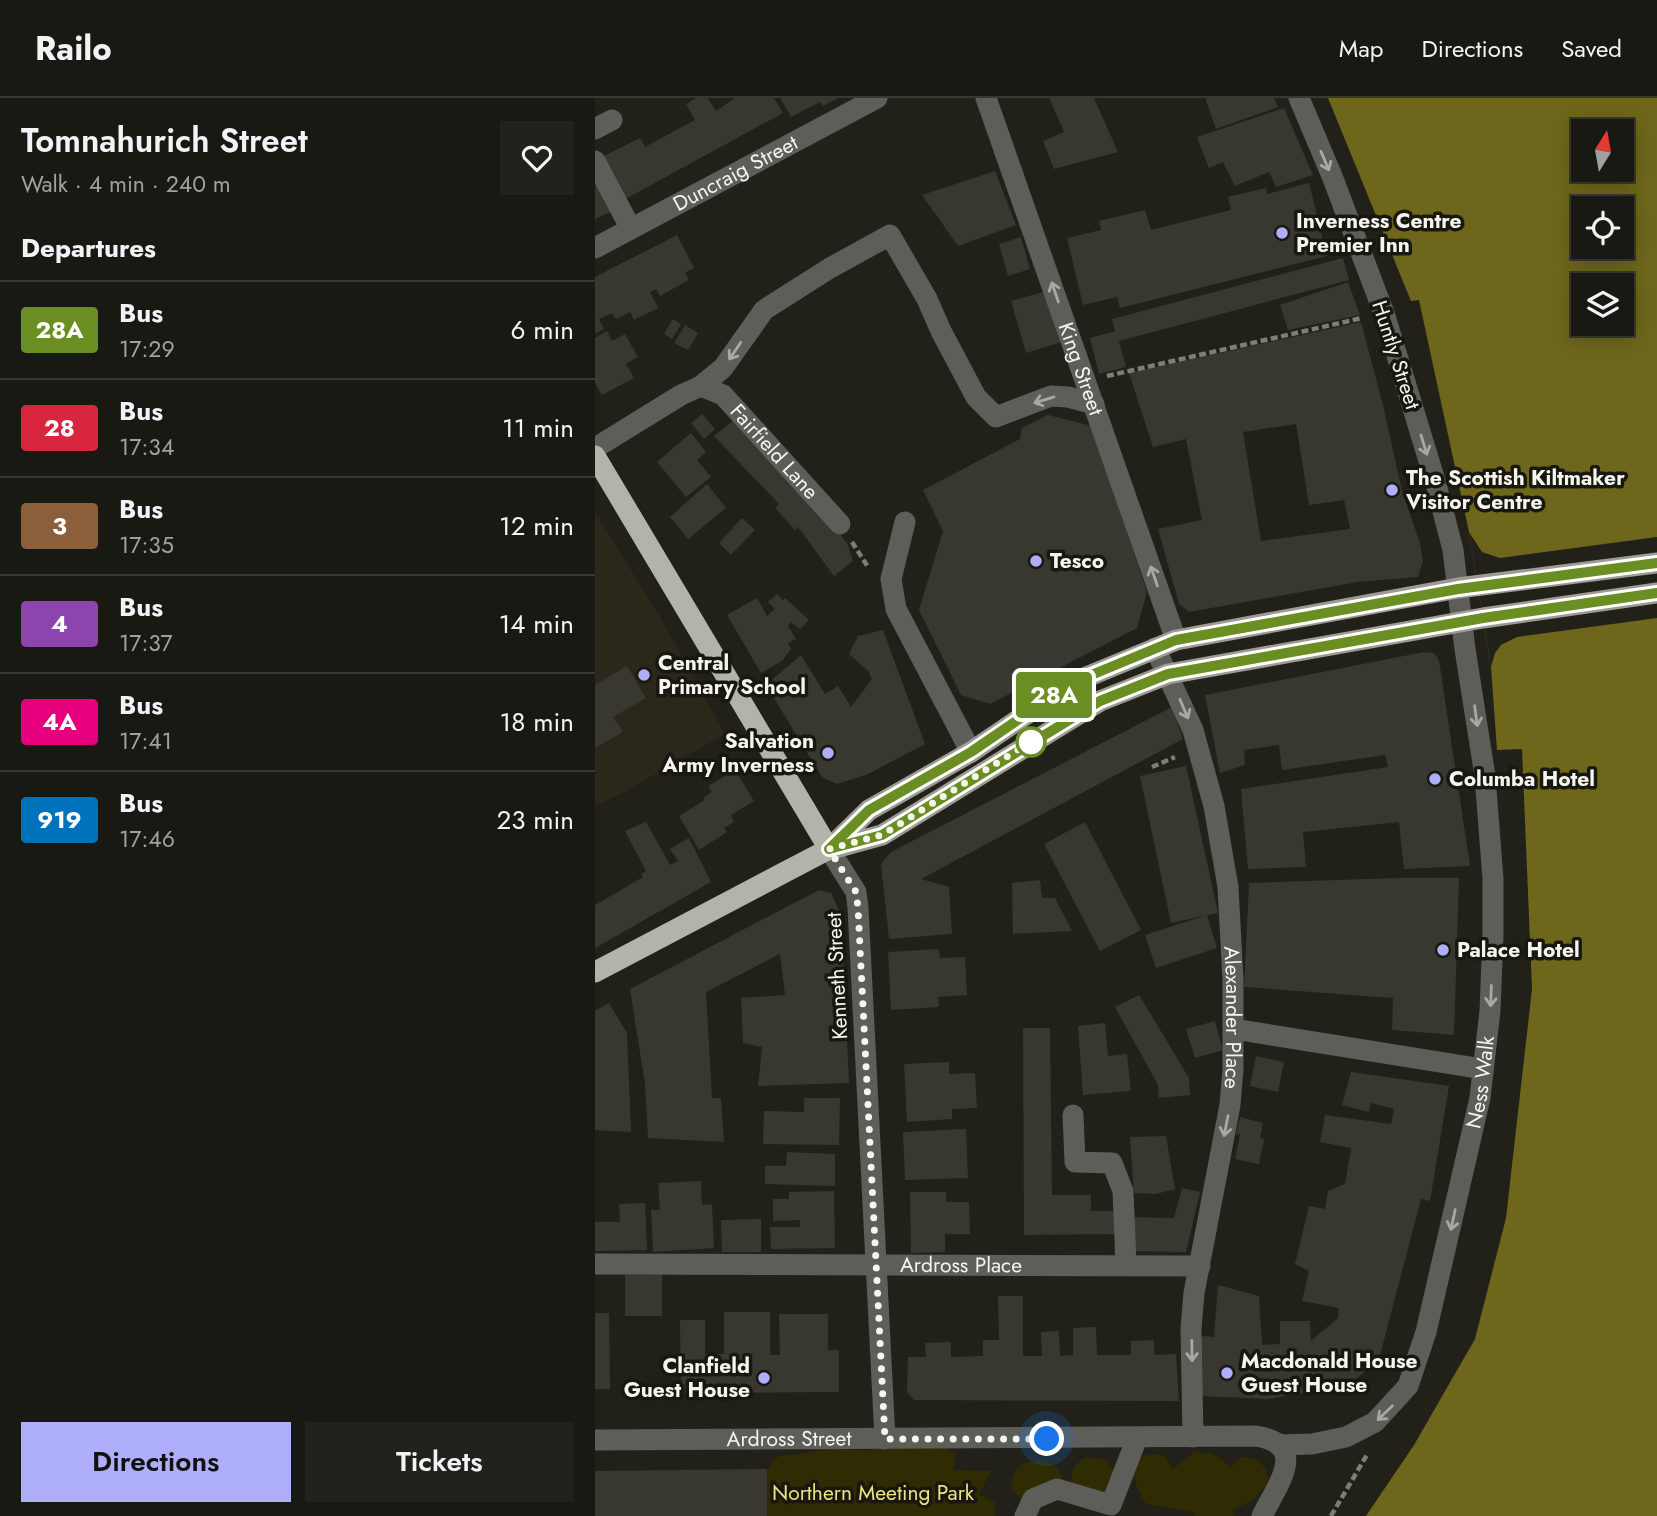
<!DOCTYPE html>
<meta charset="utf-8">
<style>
:root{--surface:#191914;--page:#22221d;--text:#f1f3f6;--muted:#9fa0a0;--line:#373834;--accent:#afaefa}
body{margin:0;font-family:Jost,sans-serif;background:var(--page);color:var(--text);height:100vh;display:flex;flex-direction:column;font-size:26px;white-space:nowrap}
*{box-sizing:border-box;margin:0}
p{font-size:23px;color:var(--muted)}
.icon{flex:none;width:38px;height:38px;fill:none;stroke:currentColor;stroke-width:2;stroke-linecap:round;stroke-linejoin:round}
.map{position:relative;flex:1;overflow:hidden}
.panel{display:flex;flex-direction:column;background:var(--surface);width:595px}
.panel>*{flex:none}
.badge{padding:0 14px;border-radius:5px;font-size:24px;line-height:46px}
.needle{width:46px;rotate:11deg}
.fabs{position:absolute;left:976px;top:21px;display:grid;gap:14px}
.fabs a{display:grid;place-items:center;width:63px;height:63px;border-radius:0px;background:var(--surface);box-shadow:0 4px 18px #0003,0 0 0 2px var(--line);font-size:35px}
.you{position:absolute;width:35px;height:35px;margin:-18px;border:5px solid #fff;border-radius:50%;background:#1a73e8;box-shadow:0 0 0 10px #1a73e833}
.map>.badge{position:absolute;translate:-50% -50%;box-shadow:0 0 0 4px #fff}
h2{padding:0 21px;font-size:26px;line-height:63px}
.round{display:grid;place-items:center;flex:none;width:74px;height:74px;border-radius:0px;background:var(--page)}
.overview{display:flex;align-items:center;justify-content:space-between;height:119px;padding:0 21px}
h1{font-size:33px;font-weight:600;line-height:52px}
.action{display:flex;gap:14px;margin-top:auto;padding:14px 21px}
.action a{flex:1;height:80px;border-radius:0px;background:var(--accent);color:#111;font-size:28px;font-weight:600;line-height:80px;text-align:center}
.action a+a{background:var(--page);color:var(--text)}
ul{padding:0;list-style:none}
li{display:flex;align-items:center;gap:21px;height:98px;padding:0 21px;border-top:2px solid var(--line)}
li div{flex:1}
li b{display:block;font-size:26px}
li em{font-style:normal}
li .badge{min-width:77px;font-weight:700;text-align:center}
header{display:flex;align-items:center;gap:42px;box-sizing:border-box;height:98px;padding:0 35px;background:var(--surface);border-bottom:2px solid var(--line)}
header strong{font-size:33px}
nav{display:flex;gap:38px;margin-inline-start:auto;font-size:24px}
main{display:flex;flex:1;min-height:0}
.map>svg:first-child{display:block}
.built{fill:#29281b}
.green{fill:#2f2b02}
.water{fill:#6d661b;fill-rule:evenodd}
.pier{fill:#21211a}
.building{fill:#383830;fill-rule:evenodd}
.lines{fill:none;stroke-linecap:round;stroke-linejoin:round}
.path{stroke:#7e7e78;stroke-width:4.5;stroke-dasharray:7 3.5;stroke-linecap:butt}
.minor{stroke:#5d5d59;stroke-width:21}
.major{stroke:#9b9a93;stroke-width:21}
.highway{stroke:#b3b3a9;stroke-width:21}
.oneway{stroke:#a9a9a4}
.line-casing{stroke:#fff;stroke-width:16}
.line{stroke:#6b8e23;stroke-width:10}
.walk{stroke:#f5f5f0;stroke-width:7;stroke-dasharray:0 12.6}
.poi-dot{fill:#afaefa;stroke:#181710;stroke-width:2.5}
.stop-dot{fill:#fff;stroke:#6b8e23;stroke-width:3.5}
.labels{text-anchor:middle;stroke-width:7;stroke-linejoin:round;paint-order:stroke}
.street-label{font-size:21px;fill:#f5f5f0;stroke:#181710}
.poi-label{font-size:21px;font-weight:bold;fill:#f5f5f0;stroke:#181710;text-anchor:start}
.park-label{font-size:21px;fill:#ebe37d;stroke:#181710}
</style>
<header>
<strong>Railo</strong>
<nav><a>Map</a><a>Directions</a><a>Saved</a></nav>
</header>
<main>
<section class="panel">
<div class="overview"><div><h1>Tomnahurich Street</h1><p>Walk · 4 min · 240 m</p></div><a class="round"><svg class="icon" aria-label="heart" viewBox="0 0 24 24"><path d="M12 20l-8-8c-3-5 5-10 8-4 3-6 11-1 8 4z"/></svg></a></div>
<h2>Departures</h2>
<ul>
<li><span class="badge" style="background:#6b8e23;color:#fff">28A</span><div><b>Bus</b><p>17:29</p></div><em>6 min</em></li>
<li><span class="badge" style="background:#d7263d;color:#fff">28</span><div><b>Bus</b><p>17:34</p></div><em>11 min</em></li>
<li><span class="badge" style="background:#8b5e3c;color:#fff">3</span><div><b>Bus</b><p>17:35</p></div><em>12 min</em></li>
<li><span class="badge" style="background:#8e44ad;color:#fff">4</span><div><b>Bus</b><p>17:37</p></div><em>14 min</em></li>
<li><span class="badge" style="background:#e6007e;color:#fff">4A</span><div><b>Bus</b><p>17:41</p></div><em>18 min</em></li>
<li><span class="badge" style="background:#0072bc;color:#fff">919</span><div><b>Bus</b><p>17:46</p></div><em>23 min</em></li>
</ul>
<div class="action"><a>Directions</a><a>Tickets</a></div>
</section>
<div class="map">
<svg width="1062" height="1418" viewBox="0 0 1062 1418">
<rect width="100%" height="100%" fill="#21211a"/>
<path class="built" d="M0,414L65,519L130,636L31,693L0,708Z"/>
<path class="green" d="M300,1347L351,1349L360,1356L359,1372L396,1373L384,1396L401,1405L399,1418H172V1371H174L177,1363L184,1358L220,1354L235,1349L271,1353Z
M599,1354C616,1355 625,1357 635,1370L647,1359C664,1360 672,1367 674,1384L656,1404L638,1411L639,1418H601L597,1414L551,1406C535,1381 528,1349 570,1358L578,1371Z
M491,1359C507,1361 514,1360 520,1376L510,1394L498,1398L476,1384C477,1371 479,1366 491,1359Z
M448,1362C461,1365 465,1370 468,1384L428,1404L416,1390C419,1367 426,1364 448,1362Z"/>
<path class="water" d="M733,0H1062V1418H771L819,1347L880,1241L911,1120L937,891L927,651L902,652L896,569L874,434L824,202L816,203ZM989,33H1027V72H989ZM989,110H1027V149H989ZM989,187H1027V226H989Z"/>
<path class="pier" d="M874,434L887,454L905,460L1062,439V520L922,539L906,547L900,555L896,569Z"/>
<path class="building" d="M101,0H113L121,13L140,0H179L188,15L25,104L9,58L45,40L50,49L100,22L91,6Z
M185,0H243L228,8L225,4L196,19Z
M454,0H499L523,54L459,71L448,43L469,34Z
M610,0H679L683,9L621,31Z
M689,10L718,77L681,89L674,74L640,88L628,64L614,70L602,39Z
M400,73L421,127L363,148L327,97Z
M0,80L17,113L0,121Z
M714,85L732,158L525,210L522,199L488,207L472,140L506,132L504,123L550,112L556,132L636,112L633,99L671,90L672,96Z
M82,137L99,170L90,175L94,182L65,198L61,191L55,194L63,210L39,222L35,214L21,221L17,215L4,221L9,231L0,236V179Z
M426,139L435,171L413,178L404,146Z
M748,160L754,182L524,243L531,269L504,276L495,240L520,233L517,221Z
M753,184L765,217L693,232L685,207Z
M452,193L467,244L431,255L416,203Z
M78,221L86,226L77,241L69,236Z
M766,224L788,307L807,393L825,445L828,463L823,479L763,484L594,514L584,506L563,431L607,422L591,341L558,349L534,275ZM701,326L714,407L749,402L755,431L666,443L648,334Z
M90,227L103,235L93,252L79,245Z
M12,233L17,243L30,236L43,259L31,266L39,280L7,297L0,285V240Z
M107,316L120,331L109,341L96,325Z
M453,317L497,328L552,494L542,530L395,606L366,597L324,512L348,433L328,392L425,341L427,330Z
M139,322L222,408L252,445L258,463L239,478L203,429L200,432L180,410L184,406L119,338Z
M96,335L111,354L102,362L116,379L91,399L62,364Z
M112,386L131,410L93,441L75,419Z
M147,420L160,432L136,457L124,445Z
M182,496L188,502L190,500L214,522L205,531L196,524L193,528L201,541L193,545L196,551L187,563L166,575L132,517L162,500L172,518L180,511L173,504Z
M288,532L330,646L273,676L242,686L227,679L171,587L206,557L230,596L243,588L256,609L277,581L273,573L254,556L263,538Z
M829,554L839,555L844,562L875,768L809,771L804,724L708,734L711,769L653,771L646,691L793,669L790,657L687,672L684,647L649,652L650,667L625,675L610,597Z
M32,568L51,600L18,619L28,634L0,650V587Z
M577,609L588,641L326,781L354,789L357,836L294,841L286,766L296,754Z
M591,668L623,815L576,825L545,678Z
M140,672L159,703L136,717L139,724L129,730L132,734L104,752L84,718L110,702L108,700L117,694L113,688Z
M51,724L75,767L83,763L75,751L94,740L116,784L0,850V807L48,779L46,776L51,773L30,733Z
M490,724L546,832L505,853L449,746Z
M802,780H864L859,937L797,932L798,900L649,889L654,785Z
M445,782L447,800H460L477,833L418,836L417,785Z
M224,792L236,795L246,816L254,985L163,988L167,949L148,945L146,900L190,897L185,856L111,894L117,1000H126L129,1044L53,1040L50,986L35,891Z
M612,817L622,850L561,870L550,837Z
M344,851L345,860L370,859L372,897L343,899L344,909L296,912L293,854Z
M544,897L594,980L595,997L564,1000L563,987L520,909Z
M14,905L32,935L36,1034L0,1032V913Z
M620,923L628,952L600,960L591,931Z
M510,925L513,958L532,956L536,993L488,997L483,928Z
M428,930H455L457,1097H496V1113H520V1136L429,1137Z
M661,958L689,964L683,994L655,988Z
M354,964V976L380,975L382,1010L357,1011V1021L312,1024L309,966Z
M756,974L854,988L835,1103L826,1101L784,1261L762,1280L733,1291L673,1301L604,1298L606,1238L619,1239L623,1187L664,1198L667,1247L685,1246V1223H715L716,1243L743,1220L744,1210L707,1203L714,1173L700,1166L714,1108L730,1111L733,1093L750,1086L756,1050L725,1044L730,1017L796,1026L799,1011L776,1005L774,1014L747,1007Z
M209,1000H245L244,1047L168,1046L169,1013L209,1014Z
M645,1019L668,1025L665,1040L669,1041L664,1066L640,1061L645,1036H641Z
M371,1031L373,1080L310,1082L308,1034Z
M571,1038L580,1091L561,1096L539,1095L535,1039Z
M192,1054L240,1056V1088L170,1086V1068H191Z
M106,1083L107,1107L117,1106L119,1150L58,1154L56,1112H65L63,1085Z
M587,1090L605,1094L591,1154L533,1153V1119L579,1120Z
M239,1093L240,1150L176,1151L175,1129H205V1122L178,1123V1101H194V1094Z
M315,1094H351V1104H374L375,1136H350V1154L316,1155Z
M50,1105L52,1152L0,1153V1124H25L24,1106Z
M166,1121V1154H127L126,1122Z
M30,1177H67V1218H30Z
M403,1198H428V1258H447L446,1234L464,1233L465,1258L478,1257V1230L501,1229L502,1257H536V1243L559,1242V1257L581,1256L584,1303L319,1302L312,1294L313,1259H331L330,1245L356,1244V1259L388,1258V1242H404Z
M129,1214H175V1257H185L184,1216H233V1252H244V1294L86,1295L85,1222H110V1256H129Z
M0,1215H14L15,1291H0Z
M172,1371V1418H0V1373Z"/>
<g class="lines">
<path class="path" d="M512,278L767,220
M257,444L273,469
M557,669L580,659
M736,1418L773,1355"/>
<g class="minor">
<path id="s1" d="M391,0L581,542"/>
<path d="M0,31L17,22"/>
<path d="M0,63L36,131"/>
<path id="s2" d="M0,150L282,0"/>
<path id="s3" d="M106,288L128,297L245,426"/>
<path d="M0,350L86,297L106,288L128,270L169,212L235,170L295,137L332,201L346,233L381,299L401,319L456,298L473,299L499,306"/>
<path d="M310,424L296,481L301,511L376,654"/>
<path id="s4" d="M560,550L598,632L619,708L633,789L638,882V971L635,1007L599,1195L596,1230L598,1339"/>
<path d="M234,751L261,794L263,810L290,1341"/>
<path d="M639,931L888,971"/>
<path d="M478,1017L480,1064L517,1065L528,1093L531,1166"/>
<path id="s5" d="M0,1166L605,1168"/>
<path id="s6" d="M0,1342L661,1338C715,1347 682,1387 667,1418"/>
<path id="s7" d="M684,1347L717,1346L751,1339L780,1324L813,1288L831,1234L885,1000L895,913L898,837V781L890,678L870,551L858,452L841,386L789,215L737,78L704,0"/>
<path d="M430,1418L438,1401L462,1391L516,1407L542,1340"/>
</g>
<path class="major" d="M234,751L274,712L376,654L477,585L581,542L863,490L1062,465
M236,751L287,737L505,603L573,576L888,520L1062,495"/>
<path class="highway" d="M0,358L234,751L0,874"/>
</g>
<defs><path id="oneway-shaft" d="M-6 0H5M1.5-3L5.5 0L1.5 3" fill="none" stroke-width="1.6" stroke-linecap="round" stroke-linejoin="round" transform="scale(1.75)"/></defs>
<g class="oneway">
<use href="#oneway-shaft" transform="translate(730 63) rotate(67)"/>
<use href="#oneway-shaft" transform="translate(460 194) rotate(-109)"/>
<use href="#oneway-shaft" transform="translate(140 253) rotate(124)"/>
<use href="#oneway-shaft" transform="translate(449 302) rotate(163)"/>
<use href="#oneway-shaft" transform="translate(829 347) rotate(73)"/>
<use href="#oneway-shaft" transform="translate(559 478) rotate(-109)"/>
<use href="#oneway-shaft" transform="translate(589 611) rotate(67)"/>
<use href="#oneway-shaft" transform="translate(881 618) rotate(82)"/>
<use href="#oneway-shaft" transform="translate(896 898) rotate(92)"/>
<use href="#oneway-shaft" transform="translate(631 1028) rotate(101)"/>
<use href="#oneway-shaft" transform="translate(858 1122) rotate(102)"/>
<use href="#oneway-shaft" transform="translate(597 1253) rotate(89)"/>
<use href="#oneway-shaft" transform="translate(790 1315) rotate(136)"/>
</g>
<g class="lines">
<defs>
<path id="line" d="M1062,465L863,491L581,542L477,585L376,654L274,712L234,751L287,737L505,603L573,576L888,520L1062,495"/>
</defs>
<use href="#line" class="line-casing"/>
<use href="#line" class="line"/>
<path class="walk" d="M436,644L440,641L287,737L234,751L261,794L263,810L290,1341H452"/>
</g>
<g class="poi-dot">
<circle cx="687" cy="135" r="7"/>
<circle cx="797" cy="392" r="7"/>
<circle cx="441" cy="463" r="7"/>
<circle cx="49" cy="577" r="7"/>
<circle cx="233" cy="655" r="7"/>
<circle cx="840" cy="681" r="7"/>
<circle cx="848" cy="852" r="7"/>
<circle cx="632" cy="1275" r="7"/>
<circle cx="169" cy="1280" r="7"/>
</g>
<circle class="stop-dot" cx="436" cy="644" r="14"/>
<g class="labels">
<g class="street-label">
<text dy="7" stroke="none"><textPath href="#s2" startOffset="159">Duncraig Street</textPath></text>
<text transform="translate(801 257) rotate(72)" y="7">Huntly Street</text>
<text dy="7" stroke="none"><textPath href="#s1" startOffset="287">King Street</textPath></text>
<text dy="7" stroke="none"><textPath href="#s3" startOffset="100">Fairfield Lane</textPath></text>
<text transform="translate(242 878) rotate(-93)" y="7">Kenneth Street</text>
<text dy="7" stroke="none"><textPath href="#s4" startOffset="382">Alexander Place</textPath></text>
<text dy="7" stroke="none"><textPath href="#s7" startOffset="462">Ness Walk</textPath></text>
<text dy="7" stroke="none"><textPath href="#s5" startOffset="366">Ardross Place</textPath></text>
<text dy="7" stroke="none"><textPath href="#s6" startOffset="194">Ardross Street</textPath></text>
</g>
<g class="poi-label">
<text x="701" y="130">Inverness Centre<tspan x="701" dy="24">Premier Inn</tspan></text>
<text x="811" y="387">The Scottish Kiltmaker<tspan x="811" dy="24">Visitor Centre</tspan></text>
<text x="455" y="470">Tesco</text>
<text x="63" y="572">Central<tspan x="63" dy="24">Primary School</tspan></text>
<text x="219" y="650" text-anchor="end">Salvation<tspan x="219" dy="24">Army Inverness</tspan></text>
<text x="854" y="688">Columba Hotel</text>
<text x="862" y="859">Palace Hotel</text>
<text x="646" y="1270">Macdonald House<tspan x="646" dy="24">Guest House</tspan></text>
<text x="155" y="1275" text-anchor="end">Clanfield<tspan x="155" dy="24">Guest House</tspan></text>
</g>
<g class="park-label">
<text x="278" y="1402">Northern Meeting Park</text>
</g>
</g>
</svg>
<div class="fabs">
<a><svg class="needle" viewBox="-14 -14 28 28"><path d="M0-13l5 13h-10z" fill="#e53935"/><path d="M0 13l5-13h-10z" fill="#9fa0a0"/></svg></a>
<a><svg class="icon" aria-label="locate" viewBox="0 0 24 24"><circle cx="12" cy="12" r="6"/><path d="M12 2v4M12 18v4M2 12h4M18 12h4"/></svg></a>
<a><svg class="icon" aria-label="layers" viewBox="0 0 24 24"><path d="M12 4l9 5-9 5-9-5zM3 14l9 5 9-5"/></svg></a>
</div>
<div class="you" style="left:452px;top:1341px"></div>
<b class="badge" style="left:459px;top:597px;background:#6b8e23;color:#fff">28A</b>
</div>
</main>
